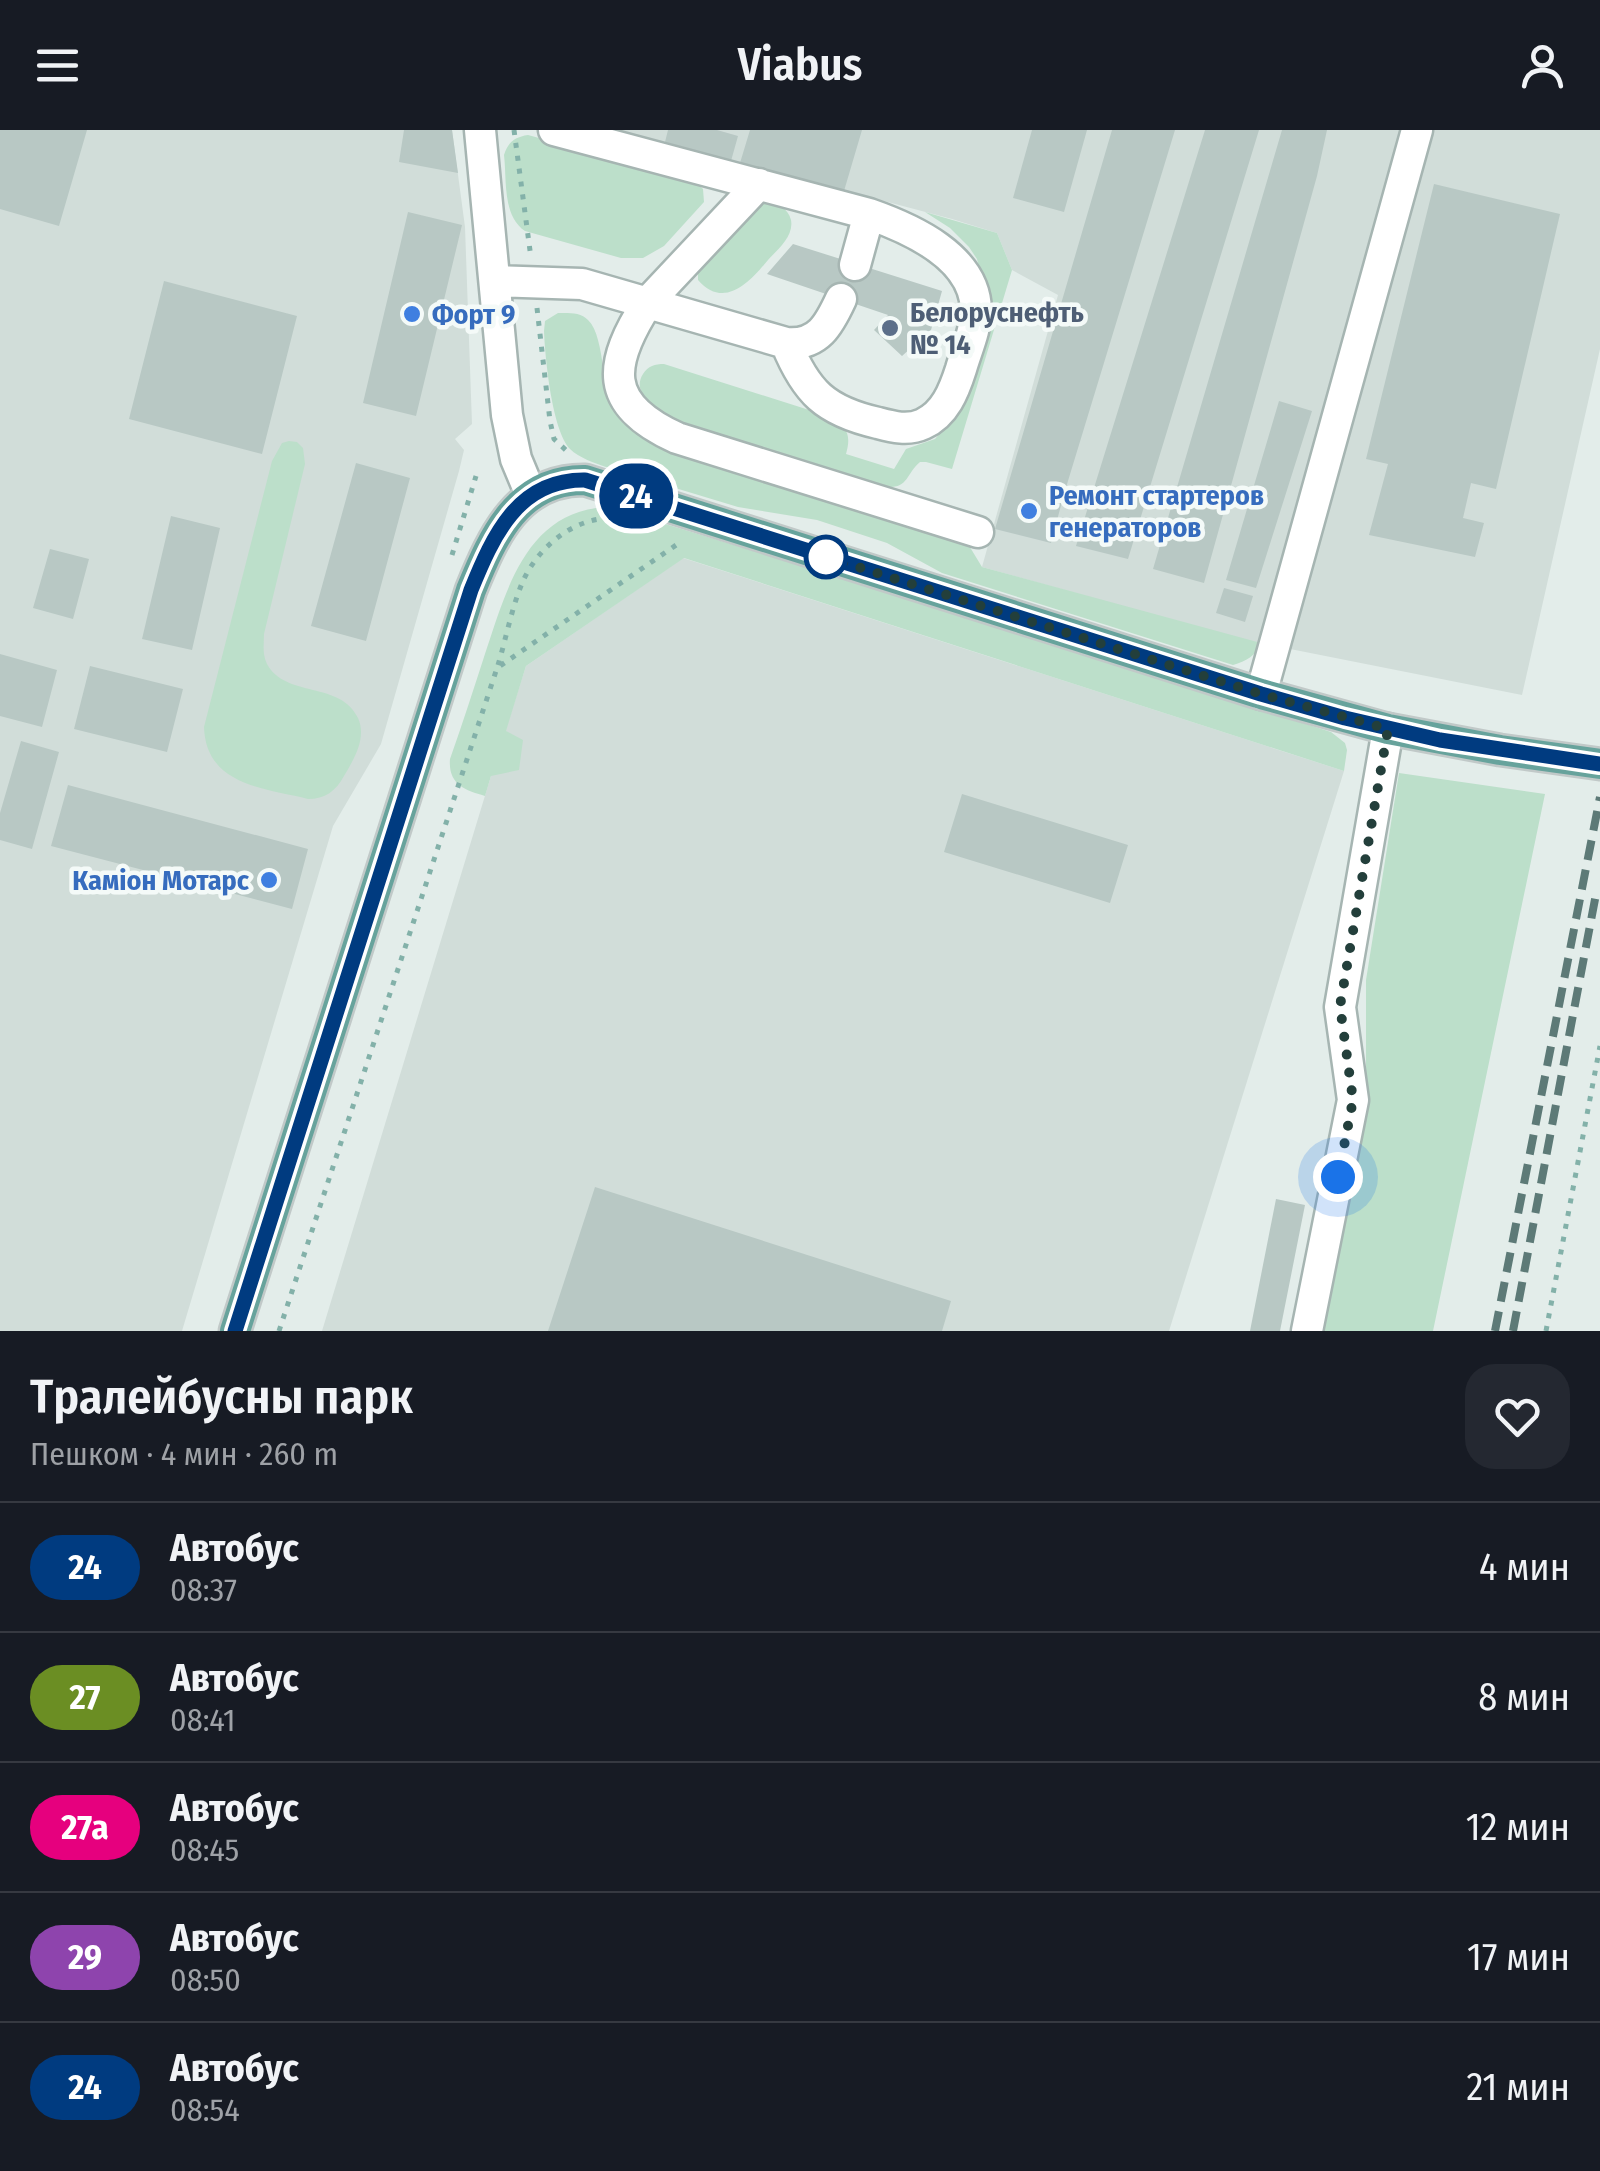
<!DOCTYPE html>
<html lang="ru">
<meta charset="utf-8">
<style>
:root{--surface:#171b24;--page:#242831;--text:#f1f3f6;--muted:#9ea1a6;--line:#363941}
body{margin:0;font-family:"Fira Sans Condensed",sans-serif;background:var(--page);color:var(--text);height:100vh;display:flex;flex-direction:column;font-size:38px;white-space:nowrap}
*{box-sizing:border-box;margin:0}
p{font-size:32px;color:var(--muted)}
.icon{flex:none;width:55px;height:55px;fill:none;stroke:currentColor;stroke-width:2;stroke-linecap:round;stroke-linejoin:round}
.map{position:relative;height:1201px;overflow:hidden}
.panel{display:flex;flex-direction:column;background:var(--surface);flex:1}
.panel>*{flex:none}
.badge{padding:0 20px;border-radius:32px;font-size:35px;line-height:65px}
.you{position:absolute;width:50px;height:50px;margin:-25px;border:8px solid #fff;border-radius:50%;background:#1a73e8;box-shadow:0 0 0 15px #1a73e833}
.map>.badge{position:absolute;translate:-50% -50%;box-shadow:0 0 0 5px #fff}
.round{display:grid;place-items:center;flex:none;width:105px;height:105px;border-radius:30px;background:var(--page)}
.overview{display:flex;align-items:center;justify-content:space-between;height:170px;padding:0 30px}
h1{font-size:48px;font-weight:600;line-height:75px}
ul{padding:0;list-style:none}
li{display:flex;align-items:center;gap:30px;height:130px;padding:0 30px;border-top:2px solid var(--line)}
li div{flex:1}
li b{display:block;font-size:38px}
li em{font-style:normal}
li .badge{min-width:110px;font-weight:700;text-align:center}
header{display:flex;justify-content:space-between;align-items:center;height:130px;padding:0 30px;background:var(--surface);font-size:45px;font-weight:600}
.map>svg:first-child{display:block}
.built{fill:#d1ddd9}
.green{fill:#bcdfca}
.building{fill:#b8c8c4}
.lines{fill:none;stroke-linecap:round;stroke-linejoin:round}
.minor-casing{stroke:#a6b5b2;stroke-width:35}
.major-casing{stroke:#c1c9c8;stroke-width:35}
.path{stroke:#83b1a9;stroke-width:5;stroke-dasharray:5 8;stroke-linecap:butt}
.minor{stroke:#fff;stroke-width:30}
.major{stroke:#67a39c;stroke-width:30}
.rail{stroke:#5d7a77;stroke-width:8;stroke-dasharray:20 10;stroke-linecap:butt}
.line-casing{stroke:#fff;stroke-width:22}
.line{stroke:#003b80;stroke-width:15}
.walk{stroke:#233f3b;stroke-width:10;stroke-dasharray:0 18}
.shop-dot{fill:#3f7fe0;stroke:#f4faf8;stroke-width:4}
.service-dot{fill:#5c6f8a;stroke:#f4faf8;stroke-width:4}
.stop-dot{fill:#fff;stroke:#003b80;stroke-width:5}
.labels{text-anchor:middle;stroke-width:9;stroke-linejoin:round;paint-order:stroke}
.service-label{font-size:28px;font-weight:bold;fill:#4e5e75;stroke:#f4faf8;text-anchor:start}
.shop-label{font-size:28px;font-weight:bold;fill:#366cbe;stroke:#f4faf8;text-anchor:start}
</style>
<header><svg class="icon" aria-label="menu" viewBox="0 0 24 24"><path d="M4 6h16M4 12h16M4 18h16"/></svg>Viabus<svg class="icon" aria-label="person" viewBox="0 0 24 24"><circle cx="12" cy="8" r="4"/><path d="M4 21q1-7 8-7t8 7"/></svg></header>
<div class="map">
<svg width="1600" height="1201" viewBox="0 0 1600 1201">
<rect width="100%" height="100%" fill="#e3edea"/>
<path class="built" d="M0,0H452L465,97L472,294L455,309L464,320L459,341L381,614L333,696L182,1201H0Z
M616,0H1600V219L1522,565L1240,509L982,437L1058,165L1012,140L997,103L952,89Z
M683,428L1344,641L1169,1201H322L491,646L526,536Z"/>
<path class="green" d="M528,5L694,50L703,59L704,72L664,116L643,128H621L525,101C502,85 507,50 504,25C508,12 515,7 528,5Z
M768,70C778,74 788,78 791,90C794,106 778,119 768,130C750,152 724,180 698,150V136L761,72Z
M925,82L997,103L1012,140L952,339L926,332H920C905,345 909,359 884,357L675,292C659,284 630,264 643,244C648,236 655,234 664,234L828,286C846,296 852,303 846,324L894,339L906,319L935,309L947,295L984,159L977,129L969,117L950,98Z
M558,183C568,183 581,182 588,190C607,208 599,268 622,292C635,305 655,310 671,316L965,409L982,437L1261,513C1256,526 1246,531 1233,535L942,443L887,413L817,390L738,377L606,337C595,333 579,328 570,319C552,300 545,227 544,201L545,191Z
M289,311L297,312L303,318L305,334L264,504C264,514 262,524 267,534C285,568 341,551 358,588C367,608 354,629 344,646C336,661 325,669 308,669C263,658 206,655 204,597L272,331L282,313Z
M607,377L623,381L1027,505L1331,602L1345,613L1347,620L1344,641L684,428L526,536L506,601L523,610L519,640L491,646L485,666C464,660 448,654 450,629C462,595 473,561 484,527C506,462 525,381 607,377Z
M1399,643L1545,664L1433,1201H1322L1366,960V850Z"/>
<path class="building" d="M0,0H87L59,96L0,79Z
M404,0H452L458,43L399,32Z
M668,0H717L738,6L731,31L665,12Z
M750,0H862L844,61L740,33Z
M1032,0H1087L1064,82L1013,68Z
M1112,0H1175L1064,364L1051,413L995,399Z
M1205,0H1259L1128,429L1076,416Z
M1282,0H1327L1317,46L1204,453L1153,439Z
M1434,54L1560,84L1496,359L1471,353L1463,388L1484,393L1475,427L1369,405L1388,334L1366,329Z
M408,82L462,95L416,286L363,273Z
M793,114L942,161L931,200L902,226L874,200L888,185L767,144Z
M164,151L297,186L262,324L129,289Z
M1279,271L1312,281L1256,458L1226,450Z
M356,333L410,348L366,511L311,496Z
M171,386L220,398L192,520L142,509Z
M50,419L89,429L73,489L33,478Z
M1224,458L1253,466L1245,492L1216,483Z
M0,524L57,540L42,597L0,586Z
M90,536L183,559L167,622L74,599Z
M21,611L59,622L32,719L0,710V683Z
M68,655L308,719L292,779L51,716Z
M962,664L1128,715L1110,773L944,722Z
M595,1057L951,1171L942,1201H548Z
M1276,1069L1305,1075L1280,1201H1250Z"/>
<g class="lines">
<defs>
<path id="minor" d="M480,0L507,285L516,329L531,365
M759,54L648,172C608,234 602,274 677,308L978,402
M855,135L869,84
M495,151L582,154L786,213C806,262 825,281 878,293C893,297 908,301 923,294C945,284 954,261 961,239C966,221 976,200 976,180C975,127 912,99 869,84L554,0
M786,213C818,216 829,195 841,169
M1261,564L1417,0
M1307,1201L1353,970L1340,877L1388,599"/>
<path id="major" d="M235,1201L471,460C493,406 518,349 585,350L1261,564L1388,599L1500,620L1600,634"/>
</defs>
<use href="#minor" class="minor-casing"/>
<use href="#major" class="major-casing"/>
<path class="path" d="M514,0L531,128
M537,178L550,291L554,309L570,324
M452,425L476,346
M498,535C506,509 512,476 523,451C538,418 571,390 608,388
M279,1201L497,538L682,411
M1546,1201L1600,916"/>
<use href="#minor" class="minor"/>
<use href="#major" class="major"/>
<path class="rail" d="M1495,1201L1600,667
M1513,1201L1596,764"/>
</g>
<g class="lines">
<defs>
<path id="line" d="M235,1201L471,460C493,406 518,349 585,350L1261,564L1345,588L1440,610L1600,634"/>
</defs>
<use href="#line" class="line-casing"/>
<use href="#line" class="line"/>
<path class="walk" d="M826,427L1261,564L1388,599L1340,876L1353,970L1338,1047"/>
</g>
<g class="shop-dot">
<circle cx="412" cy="184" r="10"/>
<circle cx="1029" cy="381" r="10"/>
<circle cx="269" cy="750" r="10"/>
</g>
<circle class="service-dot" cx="890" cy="198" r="10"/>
<circle class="stop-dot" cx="826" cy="427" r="20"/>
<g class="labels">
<g class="service-label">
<text x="910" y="192">Белоруснефть<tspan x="910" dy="32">№ 14</tspan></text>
</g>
<g class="shop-label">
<text x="432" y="194">Форт 9</text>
<text x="1049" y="375">Ремонт стартеров<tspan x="1049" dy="32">генераторов</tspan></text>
<text x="249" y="760" text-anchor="end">Каміон Мотарс</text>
</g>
</g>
</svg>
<div class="you" style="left:1338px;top:1047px"></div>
<b class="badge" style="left:636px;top:366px;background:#003b80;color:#fff">24</b>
</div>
<section class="panel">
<div class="overview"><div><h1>Тралейбусны парк</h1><p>Пешком · 4 мин · 260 m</p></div><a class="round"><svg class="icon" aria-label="heart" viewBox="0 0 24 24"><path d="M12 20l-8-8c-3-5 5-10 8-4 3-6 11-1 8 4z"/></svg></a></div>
<ul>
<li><span class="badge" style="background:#003b80;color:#fff">24</span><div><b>Автобус</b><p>08:37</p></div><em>4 мин</em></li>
<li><span class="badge" style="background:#6b8e23;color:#fff">27</span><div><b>Автобус</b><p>08:41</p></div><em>8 мин</em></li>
<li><span class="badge" style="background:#e6007e;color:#fff">27а</span><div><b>Автобус</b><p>08:45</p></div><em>12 мин</em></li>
<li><span class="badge" style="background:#8e44ad;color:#fff">29</span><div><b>Автобус</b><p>08:50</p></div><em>17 мин</em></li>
<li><span class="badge" style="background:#003b80;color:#fff">24</span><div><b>Автобус</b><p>08:54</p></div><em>21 мин</em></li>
</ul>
</section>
